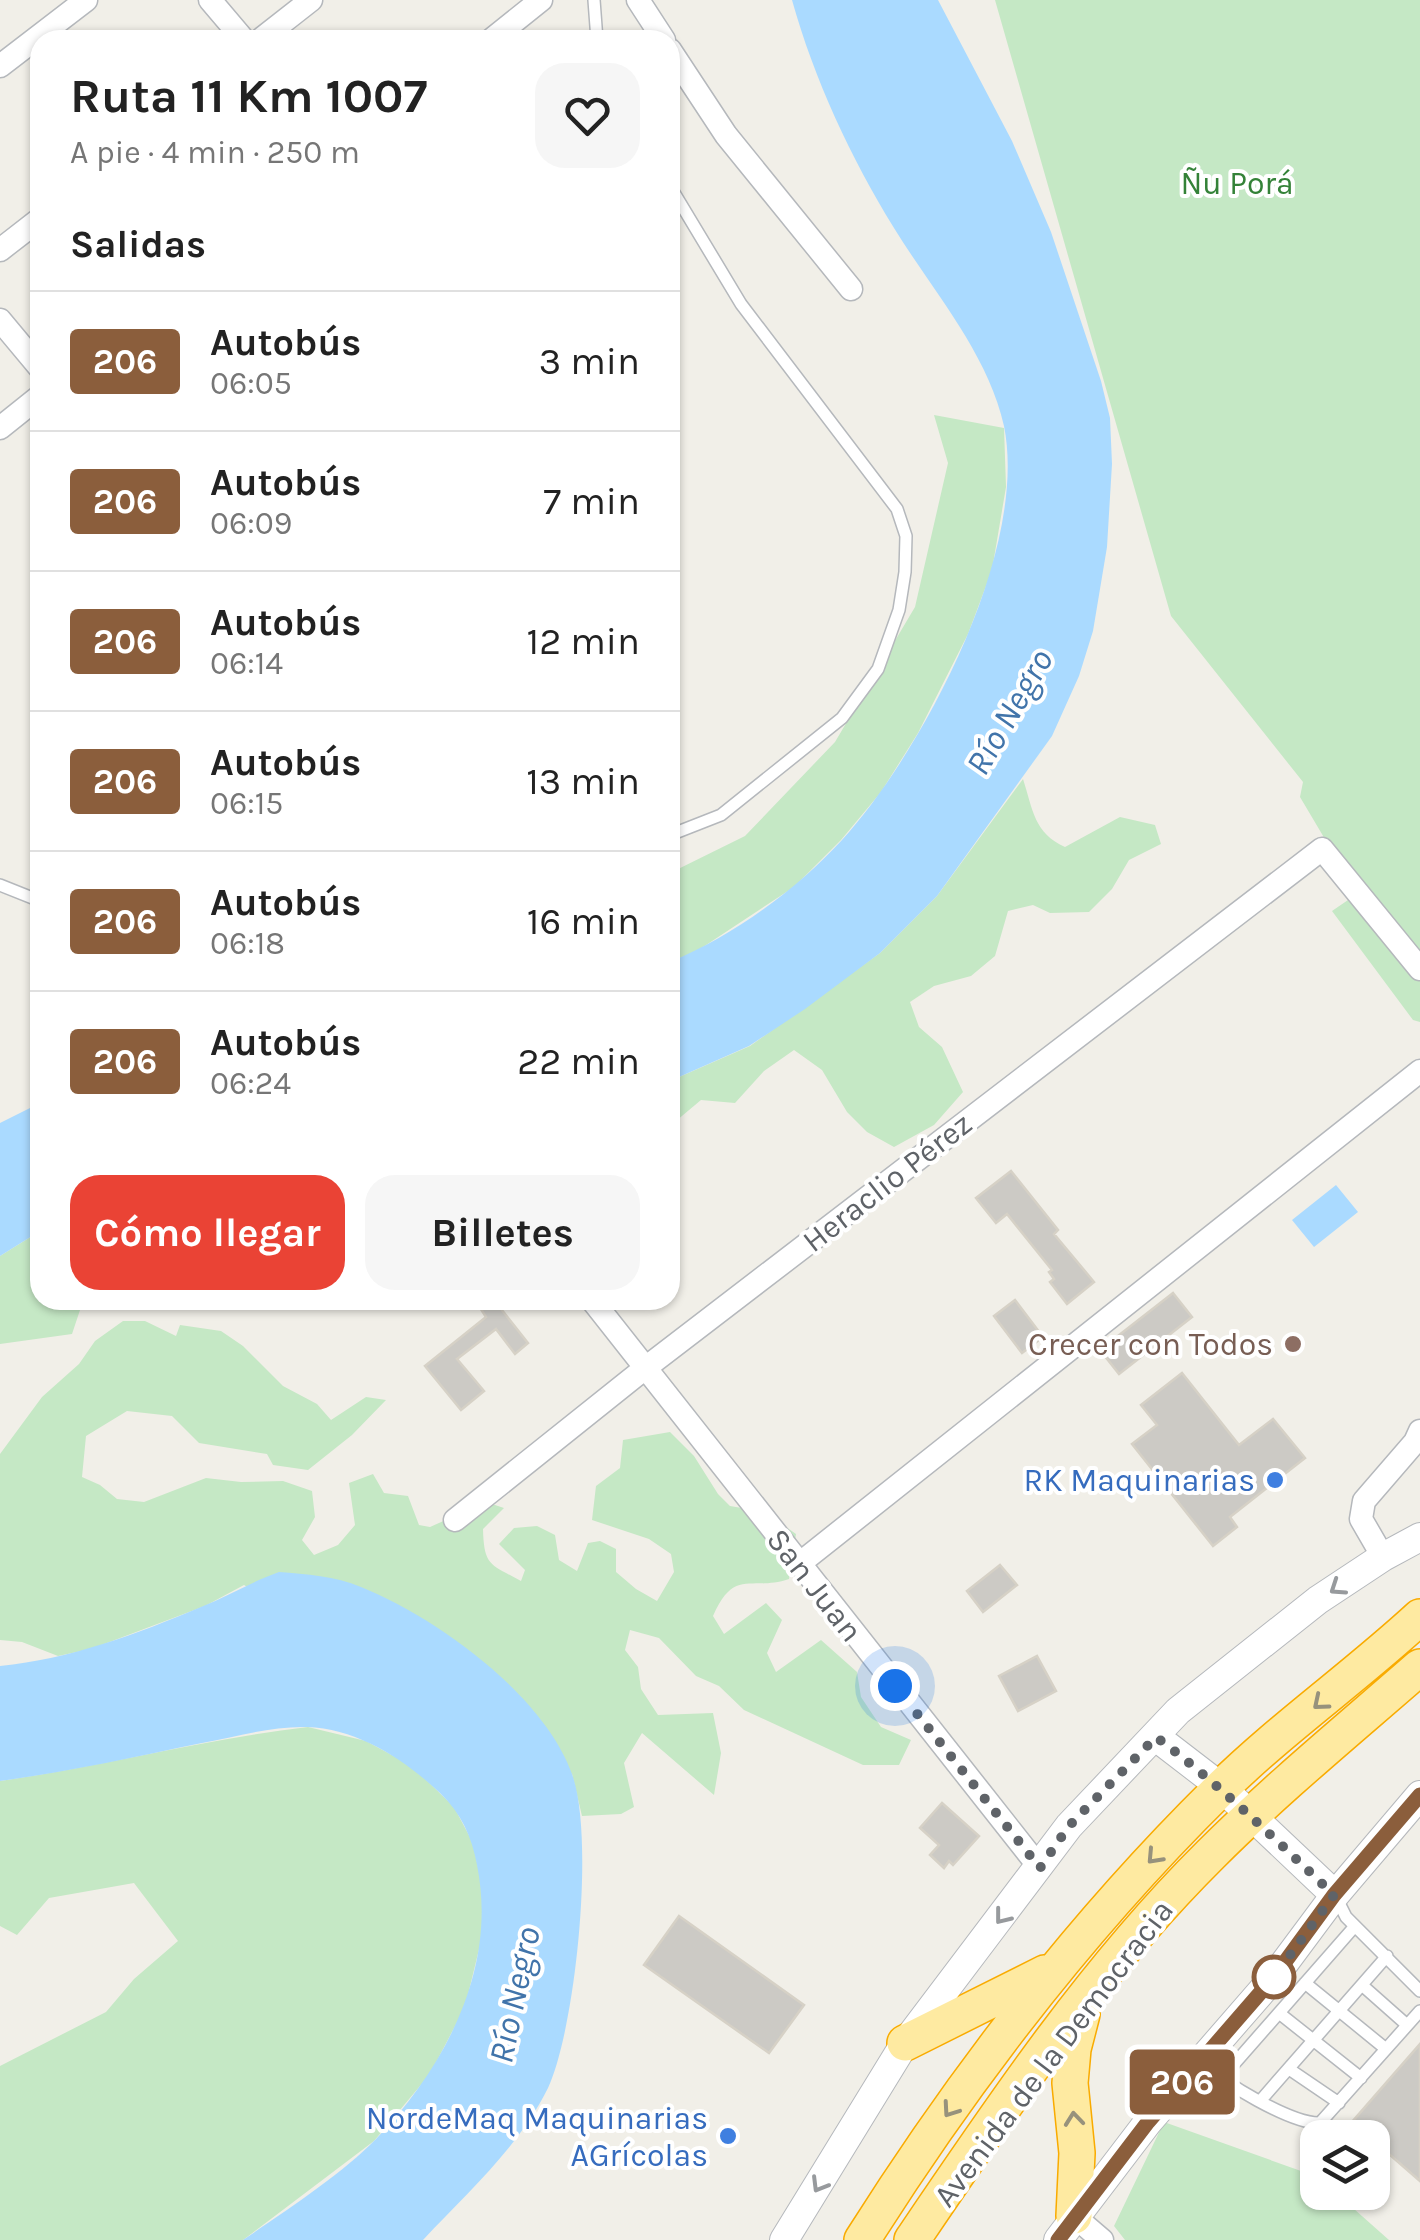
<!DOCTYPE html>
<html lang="es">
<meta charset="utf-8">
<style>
:root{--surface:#fff;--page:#f6f6f6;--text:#222;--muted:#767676;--line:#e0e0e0;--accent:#ea4335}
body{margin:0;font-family:Karla,sans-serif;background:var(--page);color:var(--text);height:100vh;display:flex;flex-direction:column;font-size:38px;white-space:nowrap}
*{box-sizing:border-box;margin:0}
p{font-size:32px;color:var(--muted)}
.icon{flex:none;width:55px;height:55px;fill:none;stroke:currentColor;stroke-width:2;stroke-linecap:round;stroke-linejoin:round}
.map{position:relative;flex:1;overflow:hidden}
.panel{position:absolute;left:30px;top:30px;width:650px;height:1280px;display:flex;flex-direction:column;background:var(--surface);border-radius:30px;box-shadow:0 2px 8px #0004}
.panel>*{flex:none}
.badge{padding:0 20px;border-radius:8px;font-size:35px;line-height:65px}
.buttons{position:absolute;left:1300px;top:2120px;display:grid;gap:20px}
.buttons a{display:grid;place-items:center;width:90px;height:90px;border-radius:20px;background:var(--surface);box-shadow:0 2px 8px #0004;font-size:50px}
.you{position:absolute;width:50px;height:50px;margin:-25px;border:8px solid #fff;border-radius:50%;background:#1a73e8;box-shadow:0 0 0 15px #1a73e833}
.map>.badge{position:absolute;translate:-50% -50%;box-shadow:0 0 0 5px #fff}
h2{padding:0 40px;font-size:38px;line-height:90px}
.round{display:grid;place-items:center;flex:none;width:105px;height:105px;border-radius:30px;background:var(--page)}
.summary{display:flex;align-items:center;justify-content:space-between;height:170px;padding:0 40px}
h1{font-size:48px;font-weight:700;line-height:75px}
.button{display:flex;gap:20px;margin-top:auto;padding:20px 40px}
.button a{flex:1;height:115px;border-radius:30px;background:var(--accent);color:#fff;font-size:40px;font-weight:700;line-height:115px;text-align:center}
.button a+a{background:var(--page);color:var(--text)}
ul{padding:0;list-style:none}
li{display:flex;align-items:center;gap:30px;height:140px;padding:0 40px;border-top:2px solid var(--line)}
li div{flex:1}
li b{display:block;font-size:38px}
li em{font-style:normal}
li .badge{min-width:110px;font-weight:700;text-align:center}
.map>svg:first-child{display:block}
.green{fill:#c5e8c5}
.water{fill:#aadaff}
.building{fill:#cccac5;stroke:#d6d1c6;stroke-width:2.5}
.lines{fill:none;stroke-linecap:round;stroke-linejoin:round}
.service-casing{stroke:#b5b8bc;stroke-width:14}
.minor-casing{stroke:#b5b8bc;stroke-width:25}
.tertiary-casing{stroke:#b5b8bc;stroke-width:30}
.trunk-casing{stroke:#f9ab00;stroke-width:38}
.service{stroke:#fff;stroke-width:11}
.minor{stroke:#fff;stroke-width:22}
.tertiary{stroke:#fff;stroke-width:28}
.trunk{stroke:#feeaa1;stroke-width:35}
.oneway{stroke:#979a9d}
.oneway2{stroke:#97927c}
.line-casing{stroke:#fff;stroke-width:22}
.line{stroke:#8b5e3c;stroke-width:15}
.walk{stroke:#5f6368;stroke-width:10;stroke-dasharray:0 18}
.education-dot{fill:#8d6e63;stroke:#fff;stroke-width:4}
.shop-dot{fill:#3f7fe0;stroke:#fff;stroke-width:4}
.stop-dot{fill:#fff;stroke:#8b5e3c;stroke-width:5}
.labels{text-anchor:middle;stroke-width:8;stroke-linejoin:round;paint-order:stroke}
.park-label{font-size:32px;fill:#348238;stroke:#fff}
.street-label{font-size:32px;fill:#5f6368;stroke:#fff}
.education-label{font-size:32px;fill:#785e54;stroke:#fff;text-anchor:end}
.shop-label{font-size:32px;fill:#366cbe;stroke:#fff;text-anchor:end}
.water-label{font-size:35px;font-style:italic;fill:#4174aa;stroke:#fff}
</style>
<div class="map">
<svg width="1420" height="2240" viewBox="0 0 1420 2240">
<rect width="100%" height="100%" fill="#f1efe8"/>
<path class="green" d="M995,0H1420V1022L1413,1020L1332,911L1367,887L1332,851L1300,797L1303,782L1171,616Z
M934,415L1004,428L1006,487L992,570L968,634L918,733L881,792L841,840L794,887L697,951L670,962V873L745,836L835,742L915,607L948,463Z
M1023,779C1033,810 1034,833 1065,847L1120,817L1155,825L1161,844L1129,860L1112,889L1089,912L1050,913L1033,905L1008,911L995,956L971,976L934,986L910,1002L919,1027L942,1047L963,1092L934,1125L894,1147L867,1132L847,1112L822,1070L794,1050L764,1071L735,1103L701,1100L670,1126V1081L750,1046L880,953L937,896Z
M40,1231V1300H116L114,1305L80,1310L72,1334L0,1344V1256Z
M123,1321H145L176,1336L180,1325L221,1331L243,1346L283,1386L317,1404L331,1420L366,1397L386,1400L352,1435L308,1470L273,1465L267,1454L199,1443L172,1416L127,1411L86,1436L82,1477L100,1485L117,1499L144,1502L206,1478L241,1482L283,1481L312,1491L315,1517L302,1540L314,1555L338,1545L355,1525L349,1483L373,1474L384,1493L408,1496L419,1525L430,1527L486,1502L504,1508L483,1529C484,1566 490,1564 521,1581L525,1570L499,1544L514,1528L537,1526L555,1535L559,1560L577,1571L588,1543L600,1541L616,1549V1572L636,1589L657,1601L674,1572L671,1554L649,1539L592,1520L596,1486L620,1468L623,1440L670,1432L694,1456L718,1494L730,1506L765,1512L796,1534L789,1579C750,1592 735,1567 713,1616L724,1634L766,1603L782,1620L767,1653L776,1672L821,1640L857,1672L861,1697L881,1727L911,1740L899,1765H863L744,1710L719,1686L696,1676L659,1638L630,1630L625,1650L638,1667L641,1689L658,1715L713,1713L721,1753L714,1795L642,1733L624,1763L634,1807L621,1814L582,1816L572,1774L244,1585L205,1606L91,1649L58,1656L22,1642L0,1640V1454L42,1397L79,1364L95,1341Z
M308,1727L366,1741L412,1766L454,1807L473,1843L484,1896L481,1941L465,2007L430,2074L374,2141L243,2240H0V2066L106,2012L134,1979L178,1941L134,1883L49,1898L17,1935L0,1926V1781C103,1766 204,1739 308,1727Z
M1164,2122L1315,2176L1318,2192L1336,2193L1389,2240H1125L1114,2226Z"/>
<path class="water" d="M792,0H938L1012,141L1051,232L1101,381L1110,418L1112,464L1107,547L1093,631L1079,676L1052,736L937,896L880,953L805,1009L749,1046L670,1081V962C733,936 796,890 842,840C923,751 1029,550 1004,426C988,353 932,290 894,228C851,158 814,79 792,0Z
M40,1103V1231L0,1256V1123Z
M1336,1185L1358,1212L1314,1247L1292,1220Z
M279,1572C306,1574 335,1576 361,1587C436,1617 544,1695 572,1774C595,1837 576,2027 548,2088C519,2147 467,2193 423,2240H243C284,2212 342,2174 376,2139C445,2067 498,1968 477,1865C472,1837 461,1813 440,1793C404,1759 358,1729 307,1727C272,1726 235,1737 202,1743C134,1757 68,1772 0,1781V1666C70,1659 137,1634 201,1607C228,1596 251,1582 279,1572Z"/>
<path class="building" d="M1011,1171L1058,1230L1054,1234L1094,1282L1067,1304L1050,1282L1054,1279L1049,1272L1052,1270L1007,1214L996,1223L976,1198Z
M1173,1293L1192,1317L1119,1374L1100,1350Z
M475,1300H494L528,1343L515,1354L496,1329L457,1359L484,1391L461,1410L425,1366L486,1317Z
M1015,1300L1043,1337L1022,1353L994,1316Z
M1182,1373L1239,1445L1273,1419L1305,1458L1230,1517L1237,1527L1213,1546L1132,1444L1157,1425L1141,1405Z
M1000,1565L1017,1585L983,1612L967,1591Z
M1037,1656L1056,1691L1018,1711L999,1676Z
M942,1803L979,1836L953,1865L949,1861L944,1868L930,1855L939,1845L920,1828Z
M679,1916L804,2005L769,2053L644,1965Z
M1420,2044V2181L1352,2122Z"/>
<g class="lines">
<defs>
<path id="service" d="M594,0L597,40
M670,186L741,304L897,509L906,536L905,572L899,610L878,669L842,718L721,815L670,835
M0,885L40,901
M1337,1899L1346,1917L1420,1991
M1305,1983L1386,2049
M1363,1986L1407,2025
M1279,2013L1361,2078
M1202,2061C1220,2082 1292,2124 1320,2123L1420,2011
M1289,2069L1339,2103
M1221,2079L1355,1926
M1261,2100L1387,1956"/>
<path id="minor" d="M210,0L244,40
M638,0L664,40
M260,40L311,0
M491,40L541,0
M670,50L726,135L851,289
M0,66L86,0
M0,250L40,219
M0,320L40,368
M0,428L40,396
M592,1300L1040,1868
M455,1520L644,1369L1322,849L1420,969
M1383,1557L1361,1519L1364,1501L1415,1442L1420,1431
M799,1564L1420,1071
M1074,2216L1102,2240"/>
<path id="tertiary" d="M1156,1737L1221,1787L1335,1895
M784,2240L905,2043L1069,1826L1178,1711L1318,1600L1383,1557L1420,1537
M1058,2240L1148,2122L1274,1977L1335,1895L1420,1795"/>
<path id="trunk" d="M905,2043L1045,1973
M1074,2216L1077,2153L1070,2083L1073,2049L1082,2014
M862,2240C965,2077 1082,1925 1219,1790C1282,1728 1355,1677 1420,1617
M912,2240C1002,2107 1095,1969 1210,1855C1276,1789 1349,1729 1420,1667"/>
</defs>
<use href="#service" class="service-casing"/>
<use href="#minor" class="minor-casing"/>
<use href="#tertiary" class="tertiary-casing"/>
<use href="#trunk" class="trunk-casing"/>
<use href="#service" class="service"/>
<use href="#minor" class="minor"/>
<use href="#tertiary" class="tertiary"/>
<use href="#trunk" class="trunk"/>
</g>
<defs><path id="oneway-chevron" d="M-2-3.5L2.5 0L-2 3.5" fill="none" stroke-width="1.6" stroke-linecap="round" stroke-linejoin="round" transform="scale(2.5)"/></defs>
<g class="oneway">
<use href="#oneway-chevron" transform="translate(1337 1588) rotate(146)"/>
<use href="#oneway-chevron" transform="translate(1002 1917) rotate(128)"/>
<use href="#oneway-chevron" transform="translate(819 2185) rotate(121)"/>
</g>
<g class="oneway2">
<use href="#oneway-chevron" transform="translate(1320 1703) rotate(140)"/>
<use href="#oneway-chevron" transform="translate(1154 1857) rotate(133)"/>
<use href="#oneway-chevron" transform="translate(950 2110) rotate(125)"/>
<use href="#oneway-chevron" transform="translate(1074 2119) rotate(-96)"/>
</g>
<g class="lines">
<defs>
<path id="line" d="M1058,2240L1148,2122L1274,1977L1334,1895L1420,1795"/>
</defs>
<use href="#line" class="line-casing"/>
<use href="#line" class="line"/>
<path class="walk" d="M895,1686L1040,1868L1069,1826L1156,1737C1220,1785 1276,1840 1334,1895L1274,1977"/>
</g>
<circle class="education-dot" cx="1293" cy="1344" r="10"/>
<g class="shop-dot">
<circle cx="1275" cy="1480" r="10"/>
<circle cx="728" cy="2136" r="10"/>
</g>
<circle class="stop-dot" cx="1274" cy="1977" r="20"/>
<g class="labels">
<g class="park-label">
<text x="1237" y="194">Ñu Porá</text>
</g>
<g class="street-label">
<text transform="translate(887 1182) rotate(-38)" y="11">Heraclio Pérez</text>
<text transform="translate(815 1585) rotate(52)" y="11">San Juan</text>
<text transform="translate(1053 2053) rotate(-53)" y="11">Avenida de la Democracia</text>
</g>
<g class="education-label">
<text x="1273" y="1355">Crecer con Todos</text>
</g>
<g class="shop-label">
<text x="1255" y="1491">RK Maquinarias</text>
<text x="708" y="2129">NordeMaq Maquinarias<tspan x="708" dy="37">AGrícolas</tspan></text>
</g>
<g class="water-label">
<text transform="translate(1009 712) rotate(-60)" y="12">Río Negro</text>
<text transform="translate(514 1995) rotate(-78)" y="12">Río Negro</text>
</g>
</g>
</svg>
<div class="buttons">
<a><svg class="icon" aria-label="layers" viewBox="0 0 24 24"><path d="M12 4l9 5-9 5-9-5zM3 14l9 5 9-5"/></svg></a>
</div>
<div class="you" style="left:895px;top:1686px"></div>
<b class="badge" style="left:1182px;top:2082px;background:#8b5e3c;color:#fff">206</b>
<section class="panel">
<div class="summary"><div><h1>Ruta 11 Km 1007</h1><p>A pie · 4 min · 250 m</p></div><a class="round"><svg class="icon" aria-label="heart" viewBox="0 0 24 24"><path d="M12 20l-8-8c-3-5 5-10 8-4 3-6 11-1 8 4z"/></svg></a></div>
<h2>Salidas</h2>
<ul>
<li><span class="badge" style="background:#8b5e3c;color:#fff">206</span><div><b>Autobús</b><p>06:05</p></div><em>3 min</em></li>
<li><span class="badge" style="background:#8b5e3c;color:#fff">206</span><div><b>Autobús</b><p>06:09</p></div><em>7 min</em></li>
<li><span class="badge" style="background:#8b5e3c;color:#fff">206</span><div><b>Autobús</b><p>06:14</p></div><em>12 min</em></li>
<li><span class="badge" style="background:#8b5e3c;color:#fff">206</span><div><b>Autobús</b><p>06:15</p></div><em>13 min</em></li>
<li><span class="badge" style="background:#8b5e3c;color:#fff">206</span><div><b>Autobús</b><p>06:18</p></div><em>16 min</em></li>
<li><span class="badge" style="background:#8b5e3c;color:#fff">206</span><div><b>Autobús</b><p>06:24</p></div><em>22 min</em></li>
</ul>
<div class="button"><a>Cómo llegar</a><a>Billetes</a></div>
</section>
</div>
